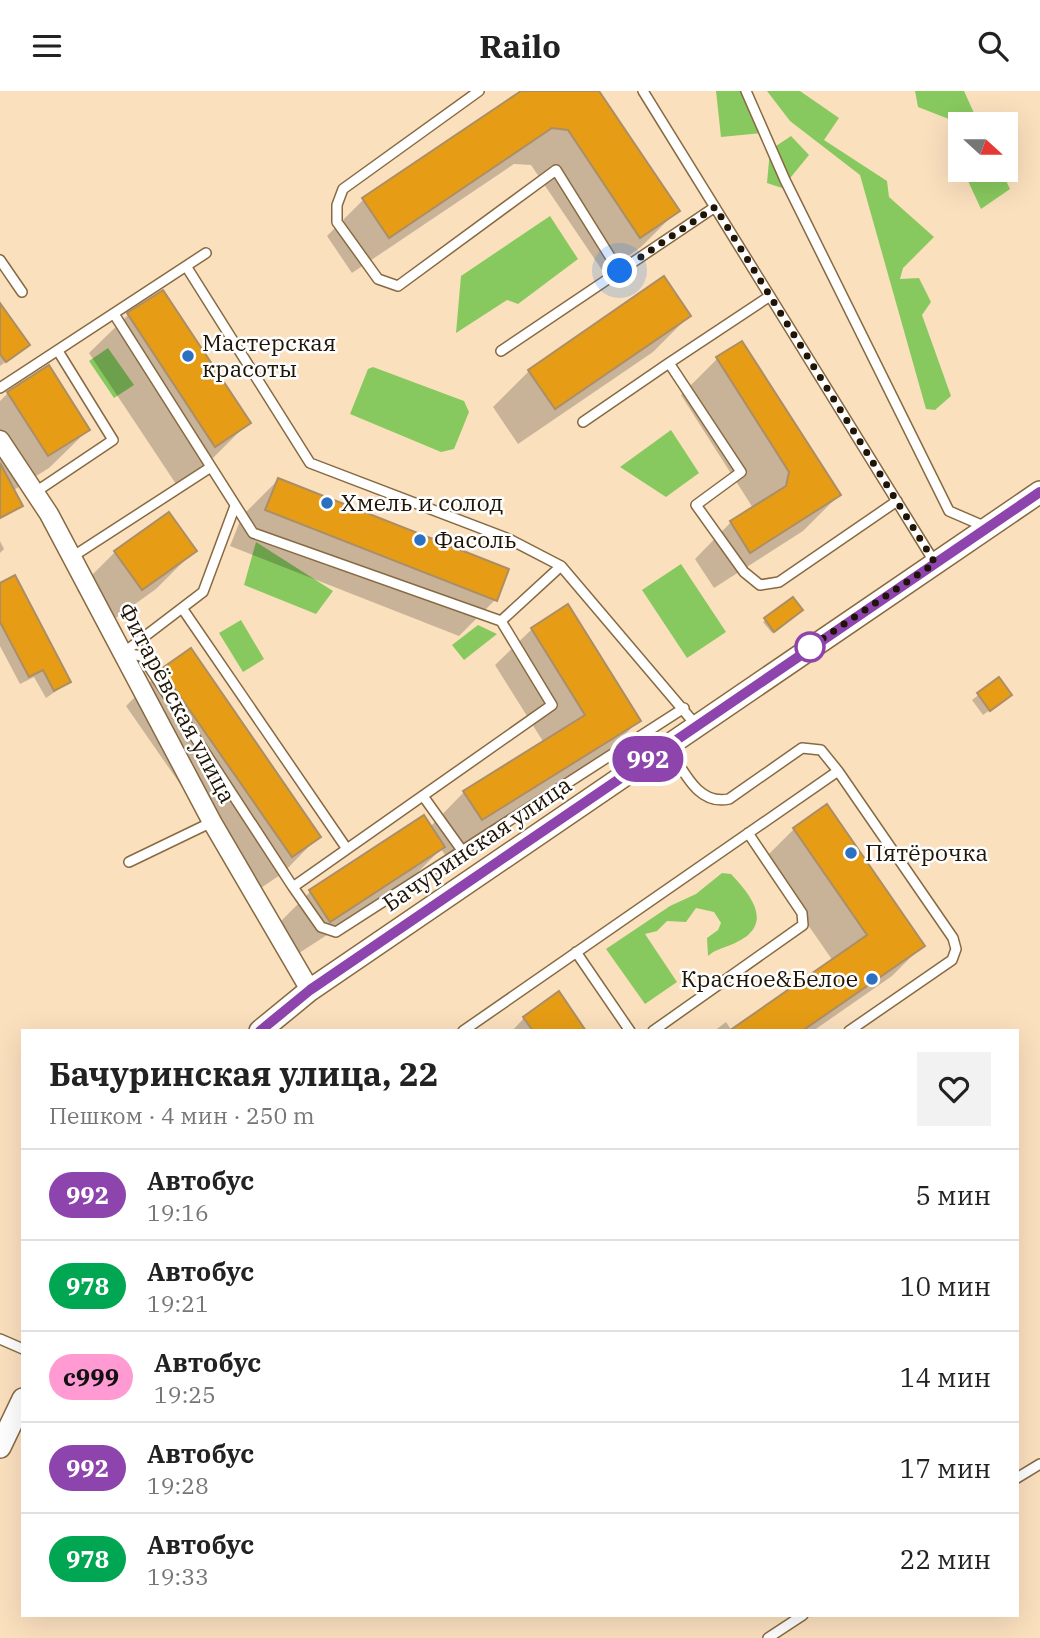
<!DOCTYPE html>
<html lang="ru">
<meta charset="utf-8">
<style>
:root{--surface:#fff;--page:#f2f2f2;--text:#222;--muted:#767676;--line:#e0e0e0}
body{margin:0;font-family:"IBM Plex Serif",serif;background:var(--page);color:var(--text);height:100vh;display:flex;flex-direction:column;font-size:26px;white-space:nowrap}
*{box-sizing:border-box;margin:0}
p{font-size:23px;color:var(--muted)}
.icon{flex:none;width:38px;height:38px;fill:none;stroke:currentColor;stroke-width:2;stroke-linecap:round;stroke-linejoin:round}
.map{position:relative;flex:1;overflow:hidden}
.drawer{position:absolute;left:21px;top:938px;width:998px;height:588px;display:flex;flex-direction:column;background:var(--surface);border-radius:0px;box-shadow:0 7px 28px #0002}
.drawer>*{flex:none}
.badge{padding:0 14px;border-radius:23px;font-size:24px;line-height:46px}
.needle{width:46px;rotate:111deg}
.tools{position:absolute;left:948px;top:21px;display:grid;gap:14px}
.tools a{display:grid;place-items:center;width:70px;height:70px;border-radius:0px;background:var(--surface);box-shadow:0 7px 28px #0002;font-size:35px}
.you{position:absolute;width:35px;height:35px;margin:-18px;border:5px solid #fff;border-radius:50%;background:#1a73e8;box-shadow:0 0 0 10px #1a73e833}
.map>.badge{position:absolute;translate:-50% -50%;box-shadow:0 0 0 4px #fff}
.round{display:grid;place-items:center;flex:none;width:74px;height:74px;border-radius:0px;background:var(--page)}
.head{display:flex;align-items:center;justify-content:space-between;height:119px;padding:0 28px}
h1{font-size:33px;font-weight:700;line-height:52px}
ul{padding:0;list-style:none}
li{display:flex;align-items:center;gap:21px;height:91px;padding:0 28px;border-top:2px solid var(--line)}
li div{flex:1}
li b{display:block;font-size:26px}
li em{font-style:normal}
li .badge{min-width:77px;font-weight:700;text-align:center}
header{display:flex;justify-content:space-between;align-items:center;height:91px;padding:0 28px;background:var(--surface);font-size:32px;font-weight:700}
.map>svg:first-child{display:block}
.green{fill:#88c95f}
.shadow{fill:#0003}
.building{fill:#e69d15;stroke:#ac8e65;stroke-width:2}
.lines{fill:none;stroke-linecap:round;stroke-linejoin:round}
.service-casing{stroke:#876a42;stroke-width:12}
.minor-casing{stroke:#876a42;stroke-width:21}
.tertiary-casing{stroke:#876a42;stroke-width:24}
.service{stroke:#fff;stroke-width:9}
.minor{stroke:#fff;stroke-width:18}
.tertiary{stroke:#fff;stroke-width:21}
.line-casing{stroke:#fff;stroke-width:16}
.line{stroke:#8e44ad;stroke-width:10}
.walk{stroke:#1f1405;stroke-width:7;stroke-dasharray:0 12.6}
.poi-dot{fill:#2b70c1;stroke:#fff;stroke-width:2.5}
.stop-dot{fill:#fff;stroke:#8e44ad;stroke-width:3.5}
.labels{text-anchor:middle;stroke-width:5;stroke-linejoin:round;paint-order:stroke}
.poi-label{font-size:23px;fill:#1f1405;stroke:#fff;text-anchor:start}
.street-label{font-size:23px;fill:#1f1405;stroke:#fff}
</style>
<header><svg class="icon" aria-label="menu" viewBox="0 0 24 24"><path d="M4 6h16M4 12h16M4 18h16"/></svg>Railo<svg class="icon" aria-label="search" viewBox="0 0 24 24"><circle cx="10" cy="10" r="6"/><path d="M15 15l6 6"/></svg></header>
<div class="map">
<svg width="1040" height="1547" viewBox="0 0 1040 1547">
<rect width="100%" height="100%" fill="#fbe0be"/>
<path class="green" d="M716,0H752L762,42L721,46Z
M767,0H800L839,27L824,49L887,90L889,106L934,146L903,177L900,188L919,187L931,211L922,224L951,305L935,319L926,318L860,84L790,30Z
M915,0H964L979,33H961V75L951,53L954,30L918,16Z
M791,45L809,64L782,97L767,92L770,59Z
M963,79H1001L1010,98L981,118Z
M550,125L578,168L518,213L507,209L456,242L461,185Z
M108,257L134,294L114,307L89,270Z
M373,276L464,310L469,321L454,358L441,361L350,323L368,278Z
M671,339L699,382L666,406L620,376Z
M256,451L333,500L316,523L244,494Z
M681,473L726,541L687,567L642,499Z
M241,529L264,568L243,581L219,542Z
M478,534L497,543L464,569L452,554Z
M722,782L731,783C756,809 775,838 728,855C720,858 715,859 708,865L707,847L718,839L721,832L714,821L696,817L686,831L667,830L657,840L645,843L677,891L645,913L606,858L670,815L696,803Z"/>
<path class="shadow" d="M524,0H597L677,120L641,156L604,182L531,74L514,73L352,182L327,145L363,109Z
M163,201L248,332L210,370L176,393L89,262L128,224Z
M0,215L22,259L0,275Z
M689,225L653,261L518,353L493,316L529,280Z
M742,252L839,404L803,440L714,497L695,468L731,431L753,417L681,304L717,268Z
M8,302L88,339L49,377L9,402L0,388V310Z
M278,389L495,509L459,545L230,455L242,425Z
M0,450L4,458L0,462Z
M194,460L156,498L103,536L77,499L115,461Z
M0,494L69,591L46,607L34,586L20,593L0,555Z
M568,516L639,629L603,666L445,764L441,758L407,792L293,866L274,837L311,800L430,736L464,701L544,652L495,574L532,538Z
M799,522L772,542L763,531L766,529Z
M162,579L319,745L283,782L255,801L126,615Z
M999,588L1004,609L983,624L972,609Z
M794,738L922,855L892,885L813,940H714L726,931L732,940L833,870L763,769Z
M524,927L584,940H512Z"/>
<path class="building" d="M521,0H599L680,120L640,147L568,39L552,37L389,147L362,107Z
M664,185L691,225L555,318L528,279Z
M163,199L251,332L215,356L127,222Z
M0,212L30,254L6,271L0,263Z
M742,250L841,404L750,462L730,430L786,395L789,381L716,266Z
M49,274L90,339L48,365L7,301Z
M0,372L23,415L0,427Z
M278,387L509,478L497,510L265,419Z
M169,421L197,460L142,499L114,460Z
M15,484L71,591L54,600L43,579L29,586L0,531V492Z
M793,506L803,519L774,541L764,527Z
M568,513L641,630L482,729L463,700L585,624L531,537Z
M191,557L321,746L292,766L161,578Z
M999,586L1012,604L990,620L977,602Z
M827,713L925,855L802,940H729L867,844L793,737Z
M424,724L445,756L330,831L309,799Z
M559,900L586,940H533L523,926Z"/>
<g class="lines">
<defs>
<path id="service" d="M479,0L343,98L337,114V131L378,188L398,195L556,79L619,180
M643,0L935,472
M746,0L785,89L949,420L986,436
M0,169L22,201
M186,175L310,372L509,448L561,475L696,634
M770,205L669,272L741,381L696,414L744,481L760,494L779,491L897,410
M114,223L253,442L501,530L561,475
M501,260L715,116
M0,297L206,162
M583,331L669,272
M34,402L113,349L58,260
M72,466L211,376
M182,517L347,758
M123,562L142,565L293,796L321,836L336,841L684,617
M123,562L203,501L235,415
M838,680L953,847L956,858L952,869L849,940
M423,705L461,758
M129,771L212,731
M293,796L552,614L501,530
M576,861L630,940
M463,940L838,680L821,659L802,657L729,708C697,715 683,678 668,656
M653,940L803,834L802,822L748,742
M0,1248L23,1258
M1017,1387L1040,1373
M768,1547L803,1524"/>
<path id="minor" d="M0,349L49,423L212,731L310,899"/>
<path id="tertiary" d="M260,940L310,899L1040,401
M0,1356L23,1308"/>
</defs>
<use href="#service" class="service-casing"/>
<use href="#minor" class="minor-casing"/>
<use href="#tertiary" class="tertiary-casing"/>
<use href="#service" class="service"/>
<use href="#minor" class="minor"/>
<use href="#tertiary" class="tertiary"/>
</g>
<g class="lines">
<defs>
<path id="line" d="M260,940L310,899L1040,401"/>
</defs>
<use href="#line" class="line-casing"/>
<use href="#line" class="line"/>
<path class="walk" d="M620,180L715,116L935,472L810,556"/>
</g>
<g class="poi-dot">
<circle cx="188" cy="265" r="7"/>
<circle cx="327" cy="412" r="7"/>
<circle cx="420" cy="449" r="7"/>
<circle cx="851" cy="762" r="7"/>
<circle cx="872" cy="888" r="7"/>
</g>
<circle class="stop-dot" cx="810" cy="556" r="14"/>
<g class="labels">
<g class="poi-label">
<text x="202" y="260">Мастерская<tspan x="202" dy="26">красоты</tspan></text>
<text x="341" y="420">Хмель и солод</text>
<text x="434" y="457">Фасоль</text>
<text x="865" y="770">Пятёрочка</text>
<text x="858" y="896" text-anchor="end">Красное&amp;Белое</text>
</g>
<g class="street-label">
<text transform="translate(177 612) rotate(62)" y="8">Фитарёвская улица</text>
<text transform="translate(477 753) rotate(-34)" y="8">Бачуринская улица</text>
</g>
</g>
</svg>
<div class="tools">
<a><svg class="needle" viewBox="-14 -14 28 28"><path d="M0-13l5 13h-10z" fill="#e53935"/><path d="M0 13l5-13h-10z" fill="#767676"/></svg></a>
</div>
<div class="you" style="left:620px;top:180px"></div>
<b class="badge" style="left:648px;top:668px;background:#8e44ad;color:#fff">992</b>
<section class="drawer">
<div class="head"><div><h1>Бачуринская улица, 22</h1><p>Пешком · 4 мин · 250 m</p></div><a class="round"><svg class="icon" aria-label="heart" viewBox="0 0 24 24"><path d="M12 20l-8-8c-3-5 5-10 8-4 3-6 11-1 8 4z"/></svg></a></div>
<ul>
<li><span class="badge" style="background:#8e44ad;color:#fff">992</span><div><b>Автобус</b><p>19:16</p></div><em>5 мин</em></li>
<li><span class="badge" style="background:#00a651;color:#fff">978</span><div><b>Автобус</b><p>19:21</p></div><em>10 мин</em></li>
<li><span class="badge" style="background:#ff9ad2;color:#111">с999</span><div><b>Автобус</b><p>19:25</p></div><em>14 мин</em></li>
<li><span class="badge" style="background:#8e44ad;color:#fff">992</span><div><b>Автобус</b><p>19:28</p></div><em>17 мин</em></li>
<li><span class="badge" style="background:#00a651;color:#fff">978</span><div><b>Автобус</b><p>19:33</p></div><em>22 мин</em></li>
</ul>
</section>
</div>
